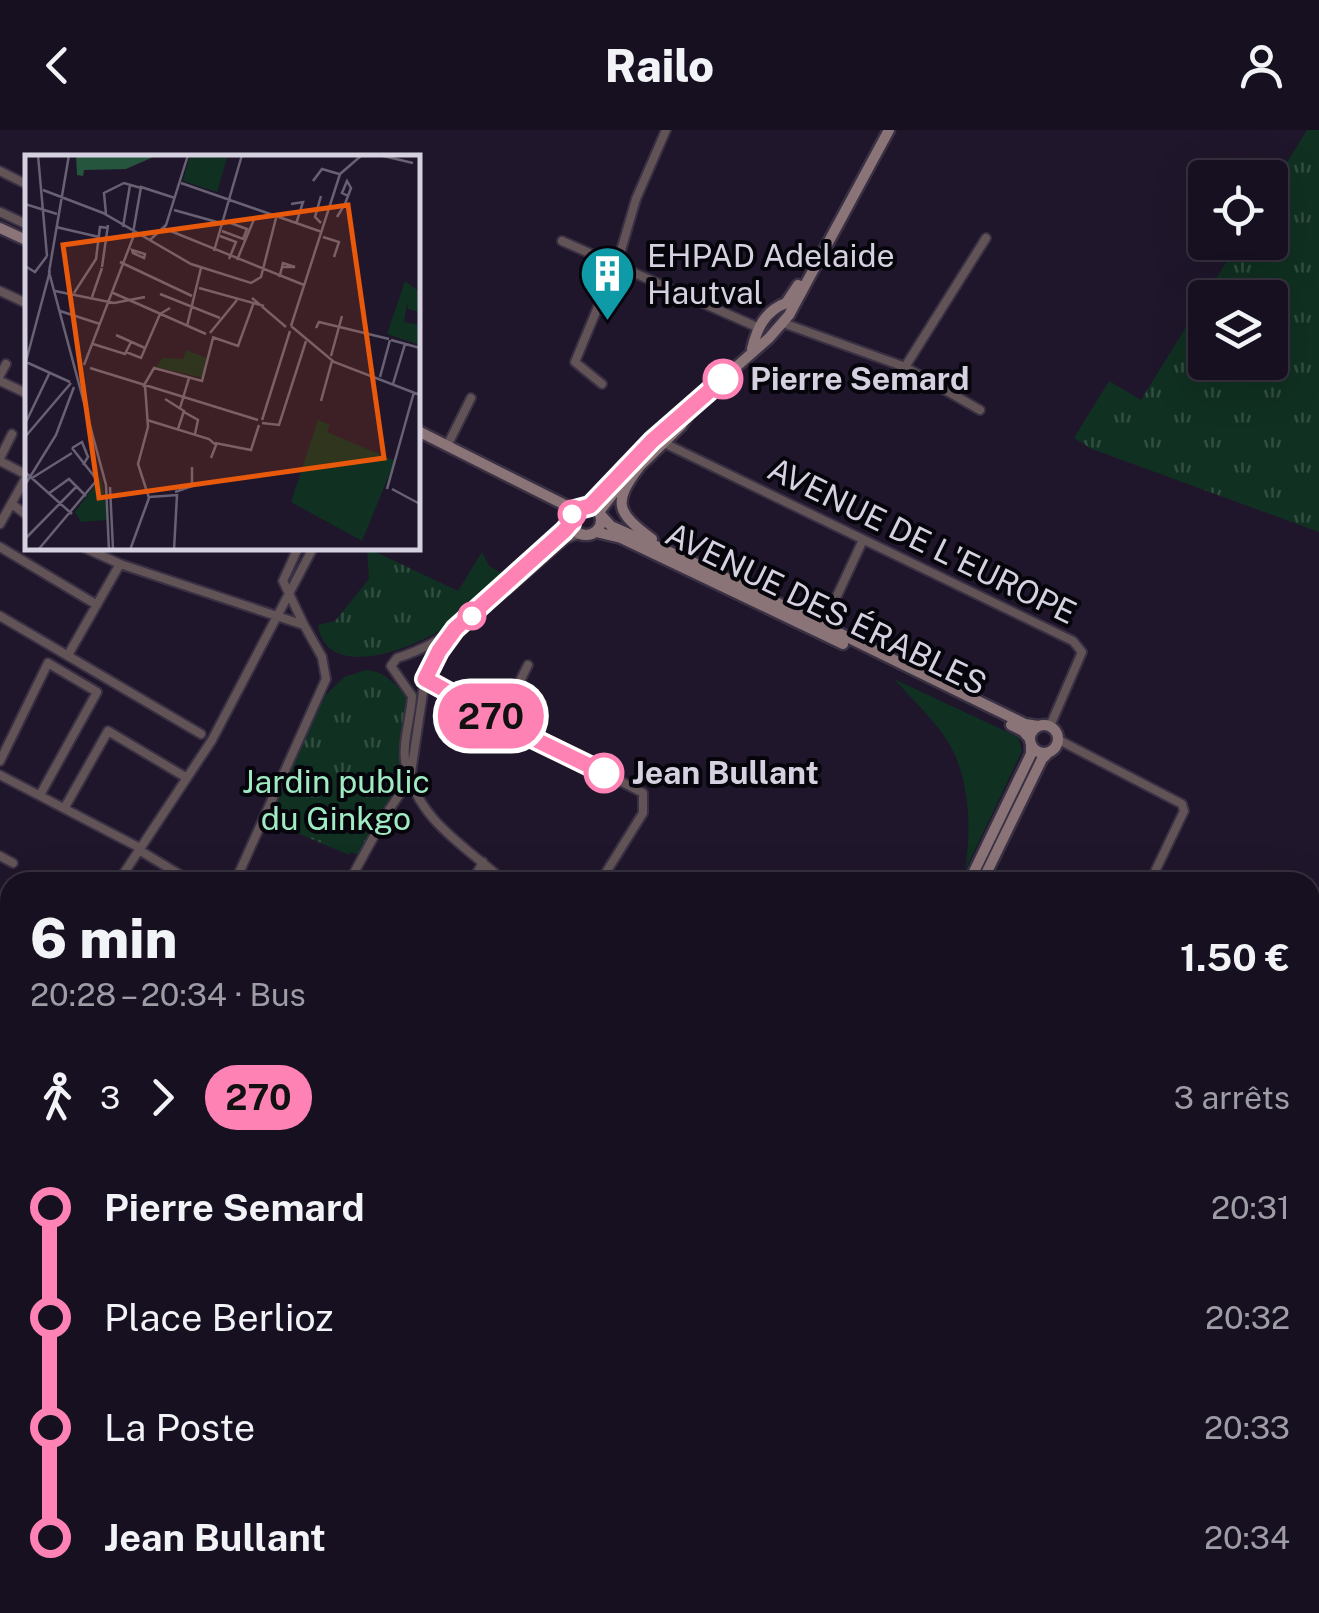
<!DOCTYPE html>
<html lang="fr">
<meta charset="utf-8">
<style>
:root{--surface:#171020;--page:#201929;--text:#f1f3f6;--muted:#9e9da5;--line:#36303e}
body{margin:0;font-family:"Public Sans",sans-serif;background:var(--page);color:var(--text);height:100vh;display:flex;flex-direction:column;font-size:38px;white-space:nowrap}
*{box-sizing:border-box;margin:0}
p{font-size:32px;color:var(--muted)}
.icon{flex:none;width:55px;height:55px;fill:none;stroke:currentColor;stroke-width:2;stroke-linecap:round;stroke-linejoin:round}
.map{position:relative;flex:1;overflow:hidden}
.side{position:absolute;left:0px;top:742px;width:1320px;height:742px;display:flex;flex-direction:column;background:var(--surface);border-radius:30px 30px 0 0;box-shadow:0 10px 40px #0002,0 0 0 2px var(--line)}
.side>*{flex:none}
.badge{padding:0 20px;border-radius:32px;font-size:35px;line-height:65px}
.buttons{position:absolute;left:1188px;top:30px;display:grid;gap:20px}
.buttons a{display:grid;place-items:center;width:100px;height:100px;border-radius:10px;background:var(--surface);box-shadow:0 10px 40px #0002,0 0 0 2px var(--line);font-size:50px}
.map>.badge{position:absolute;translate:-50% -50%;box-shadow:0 0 0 5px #fff}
.legs{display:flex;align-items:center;gap:15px;height:110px;padding:0 30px;font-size:32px}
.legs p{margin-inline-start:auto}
.head{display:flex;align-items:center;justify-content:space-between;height:170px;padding:0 30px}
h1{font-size:55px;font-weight:800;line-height:75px}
ul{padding:0 30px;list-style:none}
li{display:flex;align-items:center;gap:35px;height:110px;font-size:38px}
li i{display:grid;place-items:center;width:15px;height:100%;margin:0 12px;background:currentColor}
li i::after{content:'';width:25px;height:25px;margin:-12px;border:8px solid;border-radius:50%;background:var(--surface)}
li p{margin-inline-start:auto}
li:first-child i{background:linear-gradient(#0000 50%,currentColor 0)}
li:last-child i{background:linear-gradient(currentColor 50%,#0000 0)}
header{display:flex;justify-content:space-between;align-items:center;height:130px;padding:0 30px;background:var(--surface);font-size:45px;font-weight:800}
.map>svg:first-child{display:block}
.green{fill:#103021}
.park{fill:url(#park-tufts);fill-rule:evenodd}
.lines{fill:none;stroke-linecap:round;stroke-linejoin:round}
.minor-casing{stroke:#393044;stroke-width:12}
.tertiary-casing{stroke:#393044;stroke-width:14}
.secondary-casing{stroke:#393044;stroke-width:15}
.primary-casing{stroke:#393044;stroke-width:16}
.minor{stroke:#625456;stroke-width:8}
.tertiary{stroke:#625456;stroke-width:9}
.secondary{stroke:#8a7477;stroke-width:10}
.primary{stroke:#aa8d91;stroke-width:11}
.line-1-casing{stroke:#fff;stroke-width:22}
.line-1{stroke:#ff82b4;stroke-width:15}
.stop-1-dot{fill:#fff;stroke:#ff82b4;stroke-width:5}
.labels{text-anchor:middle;stroke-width:8;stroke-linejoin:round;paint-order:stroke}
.poi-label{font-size:32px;fill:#d6d1e0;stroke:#07050c;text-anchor:start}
.stop-label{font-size:32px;font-weight:bold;fill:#d6d1e0;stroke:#07050c;text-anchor:start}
.street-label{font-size:32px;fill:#d6d1e0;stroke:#07050c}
.park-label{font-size:32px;fill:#9febc3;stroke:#07050c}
.inset-road{fill:none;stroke:#686173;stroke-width:2.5}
.view{fill:#e8590c;fill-opacity:0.15;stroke:#e8590c;stroke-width:5}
.inset-edge{fill:none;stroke:#d6d1e0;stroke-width:5}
</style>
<header><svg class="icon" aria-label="back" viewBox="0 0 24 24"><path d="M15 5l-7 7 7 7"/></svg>Railo<svg class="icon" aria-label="person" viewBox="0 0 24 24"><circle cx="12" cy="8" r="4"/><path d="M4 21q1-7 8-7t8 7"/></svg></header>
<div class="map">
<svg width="1319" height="1483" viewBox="0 0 1319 1483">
<defs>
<pattern id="park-tufts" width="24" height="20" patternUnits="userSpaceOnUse" patternTransform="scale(2.5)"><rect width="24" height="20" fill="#103021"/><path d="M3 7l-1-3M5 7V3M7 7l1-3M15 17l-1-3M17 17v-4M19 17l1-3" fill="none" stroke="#324d41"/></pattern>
</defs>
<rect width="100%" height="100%" fill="#1f162b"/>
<path class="green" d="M894,549L1018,607L1022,621L965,741C972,696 970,640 942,603C928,584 910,567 894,549Z"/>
<path class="park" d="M1307,0H1319V402L1092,319L1074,308L1109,251L1141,270L1238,113L1270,112V60ZM1205,168H1270V232H1205Z
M367,418L458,461L482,422L489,436L505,445C488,461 470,479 451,493C421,516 327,555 318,495L335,491L369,449Z
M366,540C384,541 395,554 407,566L397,657L358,725L351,722L349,725L267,690L325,566L344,547Z"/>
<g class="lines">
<defs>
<path id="minor" d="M0,41L28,55
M0,82L28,95
M562,111L757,197
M0,161L28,174
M783,193L905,237L980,280
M905,237L986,108
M0,245L6,234
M0,251L28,264
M602,254L575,232L620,124L636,69L666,0
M664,313L1073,511L1082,522L1050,596
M447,316L471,268
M0,328L12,304
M0,331L27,345
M12,374L28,386
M0,394L28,344
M0,417L97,475
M85,418L120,434L304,495L322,527L326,549L235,752
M298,418L283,451L304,495
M479,477L571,393
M0,486L201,604
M823,496L863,410
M68,525L120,434
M425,549L643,663V683L600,752
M424,551L452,503
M500,591L528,535
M1059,610L1182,674L1184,681L1150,752
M0,631L48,533L97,562L40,665
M411,643L425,549
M0,645L140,718
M65,677L108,601L187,648
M139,720L192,752
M0,726L13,733
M118,752L212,610L313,418
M349,752L385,686L411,647
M472,752L483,732
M505,752C466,716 419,692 406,636C401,616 411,587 412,566L391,536L397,528C462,508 514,452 566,409L579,404
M0,840L10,845
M0,934L10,921
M0,983L10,993
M1310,993L1319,995
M0,1111L10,1096
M0,1115L10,1124
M0,1252L10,1254
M0,1302L10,1305
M1310,1412L1319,1411
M248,1483L251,1475
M353,1483L357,1475
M622,1483L629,1475
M1220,1483L1226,1478L1233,1483"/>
<path id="tertiary" d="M1310,1231L1319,1229"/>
<path id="secondary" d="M0,98L28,111
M752,219C757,198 765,181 786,173L798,155
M418,301L575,380
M640,336C612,373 616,382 652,409
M636,340L681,296L689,283
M571 390a15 15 0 1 1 30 0a15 15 0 1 1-30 0Z
M590,375L652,311L769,208L789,185L889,0
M599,382L623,351
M601,385L611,396L706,438L1025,594L1038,596
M596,402L621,408L843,514
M1030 609a14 14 0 1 1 28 0a14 14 0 1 1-28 0Z
M1011,595L1023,601L1030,609
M969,752L1031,624V616
M982,752L1042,629L1048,623
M634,1475C644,1483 657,1483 668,1475"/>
<path id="primary" d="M1310,1433H1319
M686,1475L698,1479L745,1475
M943,1481L982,1475
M886,1483L951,1475"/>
</defs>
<use href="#minor" class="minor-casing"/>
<use href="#tertiary" class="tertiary-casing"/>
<use href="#secondary" class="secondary-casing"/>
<use href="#primary" class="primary-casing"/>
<use href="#minor" class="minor"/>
<use href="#tertiary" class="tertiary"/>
<use href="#secondary" class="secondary"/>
<use href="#primary" class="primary"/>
</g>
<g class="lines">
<defs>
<path id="line-1" d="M604,643L528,606L425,549L439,521L455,499L564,401L571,393L575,380L590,376L652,311L723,249"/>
</defs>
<use href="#line-1" class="line-1-casing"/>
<use href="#line-1" class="line-1"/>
</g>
<defs>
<symbol id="building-pin" viewBox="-11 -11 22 30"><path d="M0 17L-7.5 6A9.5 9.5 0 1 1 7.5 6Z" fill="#0f9aa8" stroke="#07050c"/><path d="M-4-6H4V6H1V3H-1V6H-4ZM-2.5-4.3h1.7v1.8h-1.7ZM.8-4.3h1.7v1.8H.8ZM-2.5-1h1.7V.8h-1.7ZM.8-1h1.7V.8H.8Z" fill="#fff"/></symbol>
</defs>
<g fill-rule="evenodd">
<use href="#building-pin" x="576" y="112" width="63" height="86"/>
</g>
<g class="stop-1-dot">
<circle cx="723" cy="249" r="18"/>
<circle cx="572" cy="384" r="12"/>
<circle cx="472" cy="486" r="12"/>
<circle cx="604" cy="643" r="18"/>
</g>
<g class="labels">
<g class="poi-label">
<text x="647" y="137">EHPAD Adelaide<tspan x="647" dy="37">Hautval</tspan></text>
</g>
<g class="stop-label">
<text x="750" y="260">Pierre Semard</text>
<text x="632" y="654">Jean Bullant</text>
</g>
<g class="street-label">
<text transform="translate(922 411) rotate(26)" y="11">AVENUE DE L'EUROPE</text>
<text transform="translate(826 479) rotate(26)" y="11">AVENUE DES ÉRABLES</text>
</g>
<g class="park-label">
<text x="336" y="663">Jardin public<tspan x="336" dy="37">du Ginkgo</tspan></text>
</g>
</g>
<g transform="translate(25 25)">
<rect width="395" height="395" fill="#1f162b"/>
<path d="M380,126L395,137V157L383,154L382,148L379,167L395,170V190L362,179ZM76,322L83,365L56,367L50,357Z" fill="#103021"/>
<path d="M51,0H133L101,14L59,15L58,21L52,20Z" fill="#26553e"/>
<path d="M165,0L202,3L192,37L158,26Z" fill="#103021"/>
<path d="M161,195L182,203L179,223L131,212L138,203L158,204ZM293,265L305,270L302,277L370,306L337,386L266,347Z" fill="#103021"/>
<path class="inset-road" d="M13,0L22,101M44,0L24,117L81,330L84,395M354,0L388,8M288,26L297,14L314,19M156,28L297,77M18,35L78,58L166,109L226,128L236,122L251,63M0,49L32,59M266,49L278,47L271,69M149,55L199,69M81,59L79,38L99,28L116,33M312,62L320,49L326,33L322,26L317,38L323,41M296,68L290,62L296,41M31,72L74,82M98,72L105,30M138,73L279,130M197,76L218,84L222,74L200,66M108,78L116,32L150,43M195,81L211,87L204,104M298,82L314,87L309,102M125,85L141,70L163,0M107,95L120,99L119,103L108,98ZM189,96L217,0M212,105L230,62M95,107L167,141M0,111L10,117L22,101M77,112L83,70M254,122L255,120L258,108L270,112H257M174,133L239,151M30,136L89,148L120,142M86,137L181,179M49,138L71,104L75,72L83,73M135,139L195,163M67,142L77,113M227,143L261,172M35,156L75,169M162,171L176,113M266,171L315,19L337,0M266,171L309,207L395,240M291,173L294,167L364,184M185,178L212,145M91,180L120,193M187,182L213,191L229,147M366,185L395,193M68,189L100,199L106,187M101,197L116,203L135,159L145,153M306,201L317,161M1,207L45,227M0,210L25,116M59,210L109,80M65,213L233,265M355,222L365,185M368,229L380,189M118,232L129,213L177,226L188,183M140,244L159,256L153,274M296,246L307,206M155,253L164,223M159,257L173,265L170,279M122,265L184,284L191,290L186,303M237,265L265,176M237,268L254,270L281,186M0,269L24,219M0,282L46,228M190,288L226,295L234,270M47,293L57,287L63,302L58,310M0,317L47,359M7,323L47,298M0,330L31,280L49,232M85,332L88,394M362,334L389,237M367,334L395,349M150,337L167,331V312M23,339L44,324L61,341M124,342L152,340L149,395M0,384L52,331M13,395L72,325L47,293M105,395L124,343L113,309L123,272L120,230"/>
<path class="view" d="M323,50L359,303L74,343L38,90Z"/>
<rect width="395" height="395" class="inset-edge"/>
</g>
</svg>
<div class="buttons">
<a><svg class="icon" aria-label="locate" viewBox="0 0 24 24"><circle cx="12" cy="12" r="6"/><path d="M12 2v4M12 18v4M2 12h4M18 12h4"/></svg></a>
<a><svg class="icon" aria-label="layers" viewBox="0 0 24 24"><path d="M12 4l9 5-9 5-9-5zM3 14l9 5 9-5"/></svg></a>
</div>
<b class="badge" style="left:491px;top:586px;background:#ff82b4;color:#111">270</b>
<section class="side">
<div class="head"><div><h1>6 min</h1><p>20:28 – 20:34 · Bus</p></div><b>1.50 €</b></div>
<div class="legs"><svg class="icon" aria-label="walk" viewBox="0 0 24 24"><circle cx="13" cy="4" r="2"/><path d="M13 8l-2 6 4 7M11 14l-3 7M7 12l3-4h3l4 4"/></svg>3<svg class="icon" aria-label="forward" viewBox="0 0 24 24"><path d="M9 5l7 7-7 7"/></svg><b class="badge" style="background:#ff82b4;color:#111">270</b><p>3 arrêts</p></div>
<ul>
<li><i style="color:#ff82b4"></i><b>Pierre Semard</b><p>20:31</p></li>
<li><i style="color:#ff82b4"></i><span>Place Berlioz</span><p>20:32</p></li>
<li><i style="color:#ff82b4"></i><span>La Poste</span><p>20:33</p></li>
<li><i style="color:#ff82b4"></i><b>Jean Bullant</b><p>20:34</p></li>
</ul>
</section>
</div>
